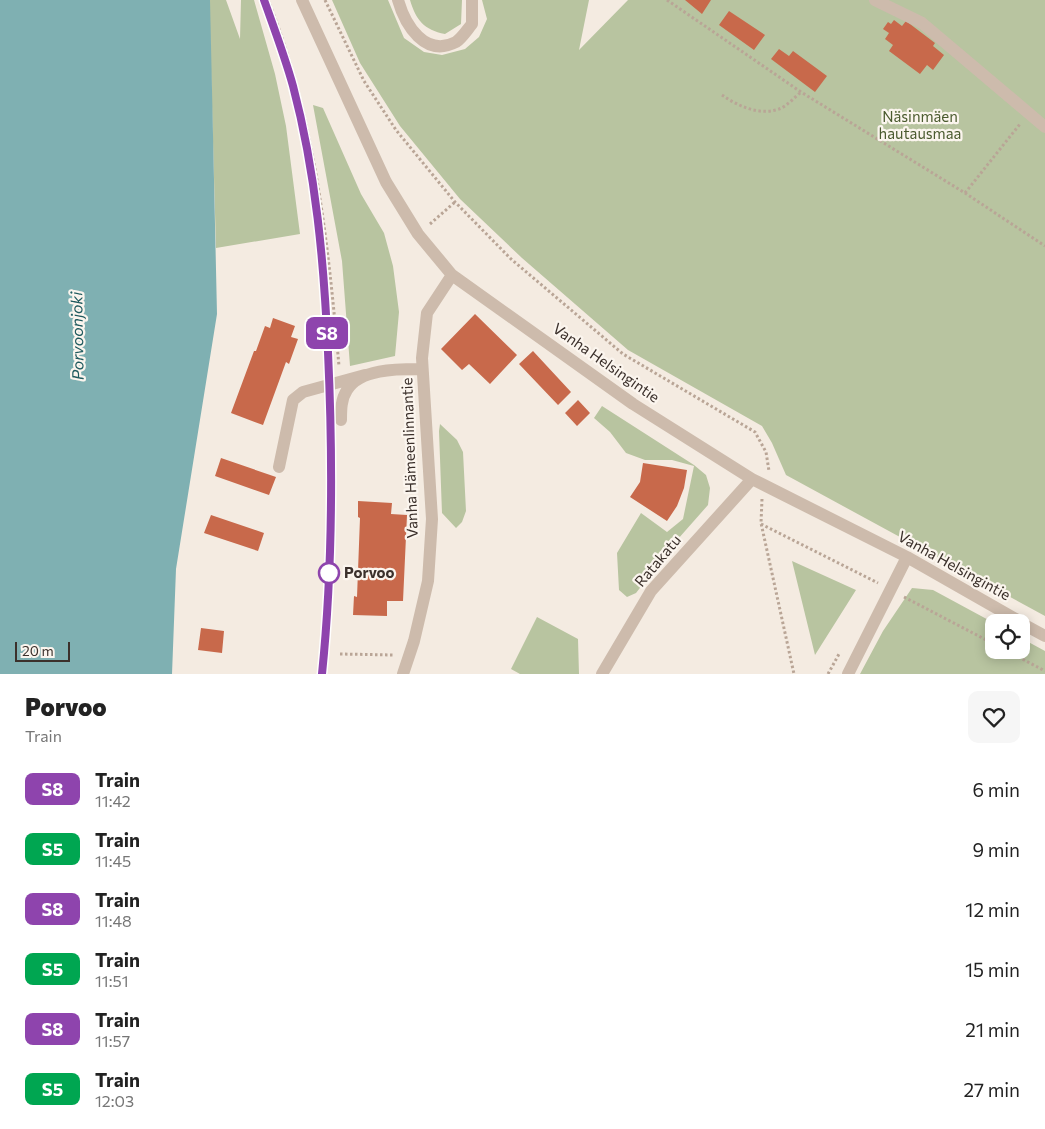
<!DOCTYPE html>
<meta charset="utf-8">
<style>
:root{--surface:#fff;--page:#f6f6f6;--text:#222;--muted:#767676}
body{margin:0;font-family:Commissioner,sans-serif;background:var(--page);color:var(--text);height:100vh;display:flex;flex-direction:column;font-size:19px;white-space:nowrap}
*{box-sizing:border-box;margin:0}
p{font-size:16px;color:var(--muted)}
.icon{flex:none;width:28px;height:28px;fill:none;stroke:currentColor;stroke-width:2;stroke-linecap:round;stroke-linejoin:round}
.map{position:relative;height:674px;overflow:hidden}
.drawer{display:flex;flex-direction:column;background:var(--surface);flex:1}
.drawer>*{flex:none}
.badge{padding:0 10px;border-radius:8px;font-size:18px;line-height:32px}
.controls{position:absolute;left:985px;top:614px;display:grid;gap:10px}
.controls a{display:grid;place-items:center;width:45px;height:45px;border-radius:10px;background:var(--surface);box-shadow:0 2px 12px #0003;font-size:25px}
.scale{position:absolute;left:15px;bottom:12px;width:55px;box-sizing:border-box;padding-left:5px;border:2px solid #3b302b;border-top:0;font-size:14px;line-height:18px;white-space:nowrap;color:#3b302b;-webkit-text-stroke:4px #fbf5ee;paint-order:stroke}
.map>.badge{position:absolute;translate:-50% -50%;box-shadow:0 0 0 2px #fff}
.round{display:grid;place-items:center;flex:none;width:52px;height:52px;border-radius:10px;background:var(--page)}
.head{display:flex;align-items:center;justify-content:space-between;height:85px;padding:0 25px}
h1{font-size:24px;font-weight:800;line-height:38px}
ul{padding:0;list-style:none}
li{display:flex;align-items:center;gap:15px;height:60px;padding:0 25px}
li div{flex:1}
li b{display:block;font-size:19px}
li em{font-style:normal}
li .badge{min-width:55px;font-weight:700;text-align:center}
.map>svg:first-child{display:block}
.green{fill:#b8c4a0}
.water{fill:#7fb0b2}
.building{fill:#c8694b}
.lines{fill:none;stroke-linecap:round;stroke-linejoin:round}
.path{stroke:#b9a596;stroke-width:3;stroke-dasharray:2.5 2.5;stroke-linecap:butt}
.minor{stroke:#cdbbac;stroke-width:12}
.rail-casing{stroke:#3b302b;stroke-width:5.5}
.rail{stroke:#fbf5ee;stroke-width:4;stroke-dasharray:11;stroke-linecap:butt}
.line-casing{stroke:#fff;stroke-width:11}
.line{stroke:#8e44ad;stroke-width:8}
.stop-dot{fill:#fff;stroke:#8e44ad;stroke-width:2.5}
.labels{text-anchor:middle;stroke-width:4.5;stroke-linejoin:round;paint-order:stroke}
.park-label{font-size:15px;fill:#4a5a2e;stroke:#fbf5ee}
.street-label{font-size:15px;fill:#3b302b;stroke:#fbf5ee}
.stop-label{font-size:15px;font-weight:bold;fill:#3b302b;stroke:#fbf5ee;text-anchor:start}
.water-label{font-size:16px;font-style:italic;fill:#1f5a5e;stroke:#fbf5ee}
</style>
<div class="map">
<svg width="1045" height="674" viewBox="0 0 1045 674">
<rect width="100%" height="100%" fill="#f4ebe1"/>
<path class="green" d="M209,0H226L240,39L241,0H254L275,74L286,126L300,234L216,248Z
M332,0H388L404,38L424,52L442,55L465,49L479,37L487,19L482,0H589L579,50L628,0H1045V616L786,475L772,443L762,426L628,350L522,258L460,199L400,126L360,63Z
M410,0H462L461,24L445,34C424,30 416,20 410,0Z
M313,105L323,108L361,194L384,233L393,266L399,312L395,356L350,366L342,261Z
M602,406L694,465L706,475L710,488L708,505L678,539L636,593L627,597L619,590L617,553L641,513L667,532L683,519L694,466L672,460H645L626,453L610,432L594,418Z
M440,424L457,440L463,452L466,511L462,522L456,528L442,513L439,431Z
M792,561L856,590L815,655Z
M912,588L933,590L994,623V650H1021V638L1045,651V674H860L883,631Z
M537,617L578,639L579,674H520L511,669Z"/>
<path class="water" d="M0,0H210L217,314L176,569L172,674H0Z"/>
<path class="building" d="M685,0H711L702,14Z
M729,11L765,35L754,50L719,25Z
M894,20L902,26L906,21L935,43L933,46L944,55L933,70L927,65L920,74L889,51L893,45L885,39L889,33L883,29L888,22L891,24Z
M779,49L789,56L793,51L827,76L815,92L771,59Z
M475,314L517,355L490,384L469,364L462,370L441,349Z
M273,318L295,326L291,337L298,339L289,364L286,362L263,425L231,413L254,351H256L265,326L270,328Z
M533,351L571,392L558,405L519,364Z
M578,400L590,413L577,426L565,413Z
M221,458L276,477L269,495L215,476Z
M643,463L687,470L684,488L677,506L667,521L630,497L640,482Z
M358,501L392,503L391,514L407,515L403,601H387V616L353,615L354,596L357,597L360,518L358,517Z
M211,515L264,533L258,551L204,533Z
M201,628L224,631L222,653L198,650Z"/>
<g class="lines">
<path class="path" d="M268,0C315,117 328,242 339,366
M325,0L364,81L396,130L455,202L511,259L623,354L755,432L766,452L769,471
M667,0L801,92L965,193L1045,246
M722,95C738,106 759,116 779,109C786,107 795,97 801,92
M965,193L1020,124
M430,224L455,202
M762,499L761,523L794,674
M761,524L878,583
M904,597L994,644
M1005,650L1045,671
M340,654L394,655
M828,674L839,654"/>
<path class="minor" d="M302,0L386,182L418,234L452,275L633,404L752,479L907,557L1021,622
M398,0C405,25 425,58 456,42C462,38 467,30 472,24V0
M875,0L922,23L1045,127
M341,420C341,410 341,399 347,390C360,368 400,369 422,369
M279,467L293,400L303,392L365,375
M1021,623L1045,636
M403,674L414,641L428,581L432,519L422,358L427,313L452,275
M602,674L651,591L752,479
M848,674L907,557"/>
<defs>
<path id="rail" d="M264,0C274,28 285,57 293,86C316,173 324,263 328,352C333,460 333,567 322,674"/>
</defs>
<use href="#rail" class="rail-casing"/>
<use href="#rail" class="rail"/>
</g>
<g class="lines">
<defs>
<path id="line" d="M264,0C274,28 285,57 293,86C316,173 324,263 328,352C333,460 333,567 322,674"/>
</defs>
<use href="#line" class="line-casing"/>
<use href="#line" class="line"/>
</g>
<circle class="stop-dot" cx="329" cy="573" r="10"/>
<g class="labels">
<g class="park-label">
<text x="920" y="122">Näsinmäen<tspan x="920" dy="17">hautausmaa</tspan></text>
</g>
<g class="street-label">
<text transform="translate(606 363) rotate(35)" y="5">Vanha Helsingintie</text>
<text transform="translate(410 458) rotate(-92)" y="5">Vanha Hämeenlinnantie</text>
<text transform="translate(658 561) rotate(-50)" y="5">Ratakatu</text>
<text transform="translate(954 566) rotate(29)" y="5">Vanha Helsingintie</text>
</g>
<g class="stop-label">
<text x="344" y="578">Porvoo</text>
</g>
<g class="water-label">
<text transform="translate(77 336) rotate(-91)" y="6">Porvoonjoki</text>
</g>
</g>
</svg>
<div class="controls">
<a><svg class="icon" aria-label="locate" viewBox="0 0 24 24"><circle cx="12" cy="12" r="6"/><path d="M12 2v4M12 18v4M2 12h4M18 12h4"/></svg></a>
</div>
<div class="scale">20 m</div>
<b class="badge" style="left:327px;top:333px;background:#8e44ad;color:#fff">S8</b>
</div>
<section class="drawer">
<div class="head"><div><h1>Porvoo</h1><p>Train</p></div><a class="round"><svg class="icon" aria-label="heart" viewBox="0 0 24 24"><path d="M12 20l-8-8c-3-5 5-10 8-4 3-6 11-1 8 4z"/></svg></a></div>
<ul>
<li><span class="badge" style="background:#8e44ad;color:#fff">S8</span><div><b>Train</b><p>11:42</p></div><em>6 min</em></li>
<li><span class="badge" style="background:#00a651;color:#fff">S5</span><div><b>Train</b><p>11:45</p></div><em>9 min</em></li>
<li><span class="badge" style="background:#8e44ad;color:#fff">S8</span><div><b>Train</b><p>11:48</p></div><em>12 min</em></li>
<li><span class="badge" style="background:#00a651;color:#fff">S5</span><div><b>Train</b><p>11:51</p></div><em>15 min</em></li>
<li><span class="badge" style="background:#8e44ad;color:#fff">S8</span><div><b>Train</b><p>11:57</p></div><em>21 min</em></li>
<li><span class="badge" style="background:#00a651;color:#fff">S5</span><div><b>Train</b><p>12:03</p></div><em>27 min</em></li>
</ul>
</section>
